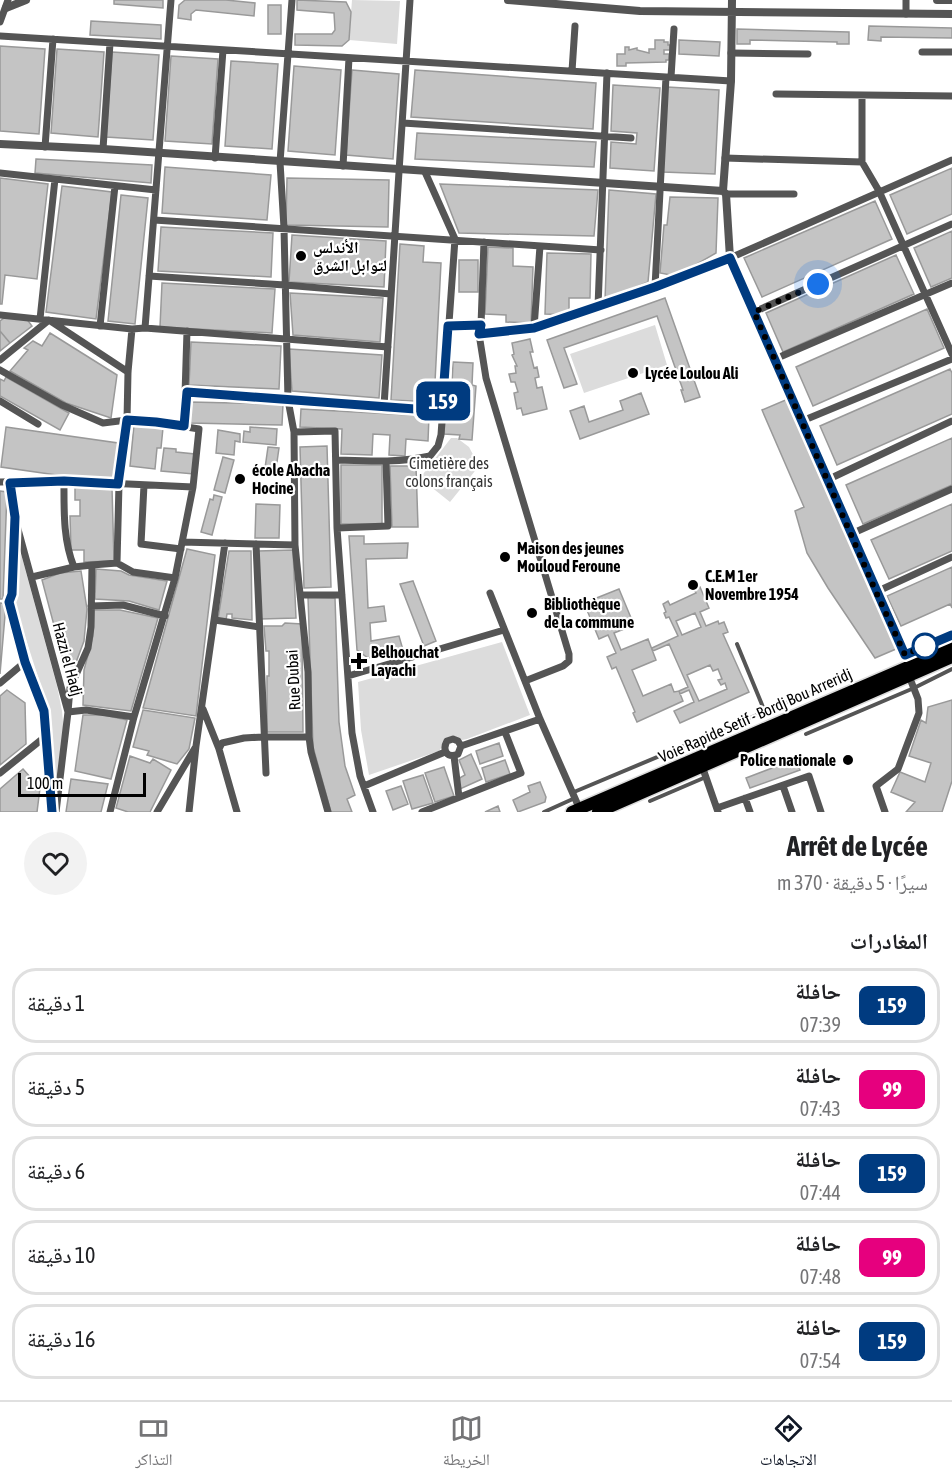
<!DOCTYPE html>
<html lang="ar">
<meta charset="utf-8">
<style>
:root{--surface:#fff;--page:#f2f2f2;--text:#202124;--muted:#757577;--line:#e0e0e0;--accent:#111827}
body{margin:0;font-family:"Asap Condensed","Noto Naskh Arabic",sans-serif;background:var(--page);color:var(--text);direction:rtl;height:100vh;display:flex;flex-direction:column;font-size:22px;white-space:nowrap}
*{box-sizing:border-box;margin:0}
p{font-size:20px;color:var(--muted)}
.icon{flex:none;width:33px;height:33px;fill:none;stroke:currentColor;stroke-width:2;stroke-linecap:round;stroke-linejoin:round}
.map{position:relative;height:812px;overflow:hidden;direction:ltr}
.sheet{display:flex;flex-direction:column;background:var(--surface);flex:1}
.sheet>*{flex:none}
.badge{padding:0 12px;border-radius:9px;font-size:21px;line-height:39px}
.scale{position:absolute;left:18px;bottom:15px;width:128px;box-sizing:border-box;padding-left:6px;border:3px solid #000;border-top:0;font-size:16px;line-height:21px;white-space:nowrap;color:#000;-webkit-text-stroke:4px #fff;paint-order:stroke}
.you{position:absolute;width:30px;height:30px;margin:-15px;border:4px solid #fff;border-radius:50%;background:#1a73e8;box-shadow:0 0 0 9px #1a73e833}
.map>.badge{position:absolute;translate:-50% -50%;box-shadow:0 0 0 3px #fff}
h2{padding:0 24px;font-size:22px;line-height:54px}
.round{display:grid;place-items:center;flex:none;width:63px;height:63px;border-radius:32px;background:var(--page)}
.headline{display:flex;align-items:center;justify-content:space-between;height:102px;padding:0 24px}
h1{font-size:28px;font-weight:700;line-height:45px}
ul{padding:0;list-style:none}
li{display:flex;align-items:center;gap:18px;height:75px;margin:0 12px 9px;padding:0 12px;border:3px solid var(--line);border-radius:24px}
li div{flex:1}
li b{display:block;font-size:22px}
li em{font-style:normal}
li .badge{min-width:66px;font-weight:700;text-align:center}
.tab-bar{display:flex;justify-content:space-around;align-items:center;height:84px;border-top:2px solid var(--line);background:var(--surface);font-size:16px;color:var(--muted)}
.tab-bar a{display:grid;justify-items:center;gap:3px}
.tab-bar .selected{color:var(--accent)}
.map>svg:first-child{display:block}
.green{fill:#dcdcdc}
.building{fill:#c4c4c4;stroke:#999;stroke-width:1.5;fill-rule:evenodd}
.lines{fill:none;stroke-linecap:round;stroke-linejoin:round}
.trunk-casing{stroke:#dbdbdb;stroke-width:15}
.service{stroke:#555;stroke-width:4}
.minor{stroke:#555;stroke-width:7}
.tertiary{stroke:#555;stroke-width:8}
.trunk{stroke:#000;stroke-width:12}
.line-casing{stroke:#fff;stroke-width:14}
.line{stroke:#003b80;stroke-width:9}
.walk{stroke:#000;stroke-width:6;stroke-dasharray:0 10.8}
.poi-dot{fill:#000;stroke:#fff;stroke-width:2}
.stop-dot{fill:#fff;stroke:#003b80;stroke-width:3}
.labels{text-anchor:middle;stroke-width:4.5;stroke-linejoin:round;paint-order:stroke}
.poi-label{font-size:16px;font-weight:bold;fill:#000;stroke:#fff;text-anchor:start}
.park-label{font-size:16px;fill:#333;stroke:#fff}
.street-label{font-size:16px;fill:#000;stroke:#fff}
</style>
<div class="map">
<svg width="952" height="812" viewBox="0 0 952 812">
<rect width="100%" height="100%" fill="#fff"/>
<path class="green" d="M352,0L400,1L397,44L349,40Z
M655,325L667,365L584,393L570,354Z
M451,438H457L469,447L479,466L450,502L420,478Z
M21,554L57,686L62,711L64,732L57,789L55,790L53,789L52,731L48,708L15,605L18,556Z
M502,642L530,715L467,739L462,740L455,736L449,737L439,751L369,775L361,730L358,682Z"/>
<path class="building" d="M114,0H163V8L114,4Z
M185,0H226L255,3L254,16L196,10L191,14V20L178,18L179,5Z
M297,0L346,2L351,12L349,40L342,46L295,45V34H332L335,30L334,13L297,10Z
M268,5H281V34H268Z
M91,21L161,25V39L90,35Z
M869,26L952,28V38L881,37V41L868,40Z
M737,29L849,32V44H837V42L750,40V44H737Z
M655,40H664V42H668V45H670V50H664V54H669V60H666V62L626,63V66H617V54H625V47H629V50L637,48V50L649,53V49H655Z
M679,40L720,42L719,56L679,54Z
M0,46L45,49L39,134L0,131Z
M57,49L104,52L98,137L51,133Z
M112,52L159,55L153,140L106,137Z
M171,56L218,59L212,144L165,141Z
M231,61L278,64L272,149L225,146Z
M294,66L341,70L335,155L288,151Z
M352,70L399,74L393,159L346,155Z
M415,70L596,83L593,129L411,117Z
M613,85L660,88L654,171L610,168L611,142L636,144L637,133L611,131Z
M667,87L719,90L715,174L663,172Z
M417,133L596,142L594,167L415,159Z
M36,159L152,165L151,183L35,173Z
M165,167L271,175L267,220L162,213Z
M952,168V214L907,234L890,195Z
M0,178L48,184L37,279L5,275L2,304H0Z
M287,178L389,180L388,227L286,225Z
M440,184L598,190L594,236L459,233Z
M62,186L112,192L96,319L46,312Z
M609,190L656,194L648,282L605,300Z
M121,195L148,198L135,324L108,321Z
M670,197L718,198L716,253L676,276L660,273L664,225H667Z
M875,201L892,239L762,297L744,258Z
M161,227L273,233L271,277L158,271Z
M952,231V278L931,287L914,248Z
M292,235L386,241L384,287L289,282Z
M400,244L424,246L423,262L441,263L434,402L391,400Z
M488,247L513,248V266L533,267L531,323L506,322V315L485,314Z
M547,253L591,254L590,298H569V315L545,314Z
M896,255L914,294L783,352L766,313Z
M459,260H478V292H459Z
M162,283L275,289L272,333L160,327Z
M290,293L383,298L380,342L293,335Z
M665,298L700,397L685,402L681,390H683L657,316L564,348L577,384L564,388L547,340Z
M927,309L944,348L813,406L796,367Z
M7,316L26,318L32,326L10,343L0,331V321Z
M0,331L10,343L0,351Z
M50,333L117,375L111,418L66,403L10,371L28,350L24,348L33,341L42,346Z
M530,339L533,352H530L534,368L537,367L539,377L535,378L537,388L542,387L547,409L523,415L521,408L517,409L514,393L518,392L515,382H511L509,374L516,373L515,366H517L512,355L514,354L512,343Z
M191,342L281,346L279,389L189,385Z
M289,349L382,355L379,398L292,391Z
M453,362L473,363L472,385L476,386L472,440L459,439L460,435L444,434L447,388L459,389V385L452,384Z
M950,369L952,373V414L837,465L820,426Z
M6,377L69,413L60,430L0,396V379L4,381Z
M641,393L649,414L580,439L570,411L584,406L589,422L623,410L620,401Z
M788,399L896,649L875,658L828,588L807,553L795,511L804,507L762,410Z
M190,402L283,404L282,425L190,423Z
M301,409L429,416L428,441L406,439L405,456L389,455L390,435L373,434L372,455L341,454L342,429L300,427Z
M134,425L163,428L161,448H157L155,469L130,466Z
M6,427L118,443L112,483L1,467Z
M250,427L277,429L276,445L243,442L244,431L250,432Z
M218,430L240,434V442L235,441L234,455L216,453Z
M952,438V485L863,524L846,485Z
M327,446L331,587L304,588L300,447Z
M268,447L279,448L276,469L265,468Z
M164,448L176,449V452L195,454L194,474L161,471Z
M223,457L234,460L225,493L214,490Z
M341,465H382V524H341Z
M390,466H416L418,527H392Z
M75,488H112L114,561L84,562V550H71L70,516H80V500H75Z
M0,491L7,492L3,599H0Z
M214,495L222,497L212,535L201,532L210,499L213,500Z
M256,504L280,505L279,538H255Z
M952,504V551L889,579L871,540Z
M349,536H364V544L408,543L407,558L366,559L368,608L384,606L386,621L370,623L371,641L399,636L403,650L368,658L357,650Z
M187,549L215,555L196,716L143,708Z
M293,550L296,618L261,619L258,551Z
M229,551H251L252,620L232,618V614H227L226,620L218,619Z
M952,567V608L950,604L901,626L887,596Z
M96,569L121,571L129,575L167,581L159,610L129,601L95,599Z
M81,571L87,609L84,641L75,665L65,667L42,580L60,573Z
M413,581L436,641L424,646L400,584Z
M700,587L709,608L700,612L706,626L718,621L719,624L724,622L728,632L723,634L749,692L680,723L674,711L694,702L689,690L680,694L679,691L688,687L669,644L653,651L652,648L678,636L669,617L666,618L664,613L666,612L663,604L668,601L670,605L696,593L694,590ZM695,613L701,627L682,635L676,621ZM710,665L713,671L718,669L722,679L718,680L721,685L725,683L727,689L699,701L687,675Z
M619,589L634,625L614,633L621,650L648,639L656,660L632,670L643,696L671,684L674,692L679,691L683,701L637,722L633,713L635,712L616,667L612,669L607,657L616,653L608,635L599,639L584,603Z
M308,597L335,598L339,722L345,766L355,795L347,799L352,812H331L313,747Z
M0,603L6,604L0,674Z
M94,610H120L158,618L131,711L83,705L84,670L93,636Z
M285,623L302,624L303,732H267V676H269V651H266L264,626H282Z
M7,690L25,703L26,744L0,765V696Z
M952,700V781L942,812H906L915,802L891,792L900,772L925,782L931,763L909,756L921,720L926,723L928,707Z
M143,710L195,718L189,749L177,764L147,755L149,751L133,747Z
M83,715H104L127,720L111,779L75,771Z
M499,743L503,756L480,764L476,751Z
M471,754L482,779L460,789L458,779L465,775L459,760Z
M130,756L150,763L153,759L171,770L150,812H128L116,808Z
M796,759L800,770L750,788L746,778Z
M505,760L510,774L486,782L482,768Z
M444,767L454,796L435,802L425,773Z
M23,769L40,788L37,812H0V789Z
M423,775L433,803L412,809L403,781Z
M71,779L108,784L101,812H66Z
M540,782L546,797L545,802L518,812L513,800L530,792L528,786Z
M401,786L408,804L393,810L386,791Z
M498,806L500,812H485Z"/>
<g class="lines">
<defs>
<path id="trunk" d="M572,812L952,648
M598,812L952,657"/>
</defs>
<use href="#trunk" class="trunk-casing"/>
<path class="service" d="M737,644L765,712
M806,734L914,688L952,669
M574,792L843,679
M650,801L706,777
M544,812L575,798"/>
<path class="minor" d="M292,0L280,162L284,228L288,400L294,432L295,545L308,672L309,737L311,752L328,812
M906,0V14
M0,22L8,0
M0,36L731,81
M922,52H952
M731,53L808,54
M572,71L575,26
M671,77L674,29
M776,94L952,96
M862,96V162L879,191L952,354
M403,123L631,138
M45,147L53,39
M103,149L110,43
M215,158L223,50
M725,158L862,162
M343,166L349,58
M0,173L156,190
M726,194H794
M154,220L601,250
M149,276L285,285L391,294
M655,287L666,77
M598,307L607,73
M754,312L952,224
M0,315L132,329L145,328L388,347
M40,319L55,179
M448,325H481L479,334L486,378L569,654V661L563,666L525,681
M481,325L484,242
M100,326L115,186
M145,328L171,0
M534,328L540,246
M479,334L534,328L655,287L730,258L952,160
M775,359L952,283
M0,360L49,320L128,372
M0,370L62,405L103,423L127,420L156,422L199,429L193,487L175,578L134,717L110,812
M187,392L442,411
M0,401L38,424
M384,406L410,0
M802,421L952,359
M184,426L187,331
M294,432L335,431L337,528L352,733L360,776L373,812
M336,460C367,461 399,463 430,456L438,446L441,435L455,239L425,172
M827,480L952,421
M64,481C64,510 63,540 74,567L92,565L91,627L88,648L70,688L68,712L86,710L134,717
M0,482L64,481L193,487
M10,483L15,517L12,594L9,602L25,662L44,711L52,812
M144,485L141,544L181,549
M16,522L68,712L56,812
M337,528L388,526L386,461
M851,534L952,489
M182,542L295,545
M256,544L266,773
M117,563L119,484L127,420L128,372L132,329
M92,565L117,563L133,572L175,578
M32,577L74,567
M876,592L952,557
M490,593L540,719L581,812
M301,595H342
M91,606L123,605L165,616
M215,620L259,627
M348,676L504,630
M0,683L25,662
M203,709L219,749L237,812
M461,746L458,741L453,739L447,741C442,750 447,759 458,754L461,746L540,719
M219,749L222,743L244,738L263,737H309
M454,756L459,797
M702,766L718,812
M0,773L46,736
M364,786L445,752
M783,786L792,812
M745,798L750,812
M717,808L809,776L821,812
M157,812L195,748
M189,812L196,746L225,543
M422,812L521,773L505,732
M885,812L876,786L898,769L919,713L918,699L909,676"/>
<path class="tertiary" d="M508,0L640,11L952,14
M732,0L731,81L723,191L726,194L730,258L876,592L910,665V670
M937,0H952
M6,8L26,0
M0,144L103,149L723,191
M905,655L952,634"/>
<use href="#trunk" class="trunk"/>
</g>
<g class="lines">
<defs>
<path id="line" d="M52,812L44,711L25,662L9,602L12,594L15,517L10,483L64,481L118,484L127,420L156,422L184,426L187,392L442,411L448,326L481,325L479,334L534,328L655,287L730,258L905,655L952,635"/>
</defs>
<use href="#line" class="line-casing"/>
<use href="#line" class="line"/>
<path class="walk" d="M818,284L754,312L876,592L905,655L925,646"/>
</g>
<g class="poi-dot">
<circle cx="301" cy="256" r="6"/>
<circle cx="633" cy="373" r="6"/>
<circle cx="240" cy="479" r="6"/>
<circle cx="505" cy="557" r="6"/>
<circle cx="693" cy="585" r="6"/>
<circle cx="532" cy="613" r="6"/>
<path d="M356 652h6v6h6v6h-6v6h-6v-6h-6v-6h6z"/>
<circle cx="848" cy="760" r="6"/>
</g>
<circle class="stop-dot" cx="925" cy="646" r="12"/>
<g class="labels">
<g class="poi-label">
<text x="313" y="253">الأندلس<tspan x="313" dy="18">لتوابل الشرق</tspan></text>
<text x="645" y="379">Lycée Loulou Ali</text>
<text x="252" y="476">école Abacha<tspan x="252" dy="18">Hocine</tspan></text>
<text x="517" y="554">Maison des jeunes<tspan x="517" dy="18">Mouloud Feroune</tspan></text>
<text x="705" y="582">C.E.M 1er<tspan x="705" dy="18">Novembre 1954</tspan></text>
<text x="544" y="610">Bibliothèque<tspan x="544" dy="18">de la commune</tspan></text>
<text x="371" y="658">Belhouchat<tspan x="371" dy="18">Layachi</tspan></text>
<text x="836" y="766" text-anchor="end">Police nationale</text>
</g>
<g class="park-label">
<text x="449" y="469">Cimetière des<tspan x="449" dy="18">colons français</tspan></text>
</g>
<g class="street-label">
<text transform="translate(68 659) rotate(75)" y="6">Hazzi el Hadj</text>
<text transform="translate(293 680) rotate(-93)" y="6">Rue Dubai</text>
<text transform="translate(755 715) rotate(-24)" y="6">Voie Rapide Setif - Bordj Bou Arreridj</text>
</g>
</g>
</svg>
<div class="scale">100 m</div>
<div class="you" style="left:818px;top:284px"></div>
<b class="badge" style="left:443px;top:401px;background:#003b80;color:#fff">159</b>
</div>
<section class="sheet">
<div class="headline"><div><h1>Arrêt de Lycée</h1><p>سيرًا · 5 دقيقة · 370 m</p></div><a class="round"><svg class="icon" aria-label="heart" viewBox="0 0 24 24"><path d="M12 20l-8-8c-3-5 5-10 8-4 3-6 11-1 8 4z"/></svg></a></div>
<h2>المغادرات</h2>
<ul>
<li><span class="badge" style="background:#003b80;color:#fff">159</span><div><b>حافلة</b><p>07:39</p></div><em>1 دقيقة</em></li>
<li><span class="badge" style="background:#e6007e;color:#fff">99</span><div><b>حافلة</b><p>07:43</p></div><em>5 دقيقة</em></li>
<li><span class="badge" style="background:#003b80;color:#fff">159</span><div><b>حافلة</b><p>07:44</p></div><em>6 دقيقة</em></li>
<li><span class="badge" style="background:#e6007e;color:#fff">99</span><div><b>حافلة</b><p>07:48</p></div><em>10 دقيقة</em></li>
<li><span class="badge" style="background:#003b80;color:#fff">159</span><div><b>حافلة</b><p>07:54</p></div><em>16 دقيقة</em></li>
</ul>
</section>
<nav class="tab-bar">
<a class="selected"><svg class="icon" aria-label="directions" viewBox="0 0 24 24"><path d="M12 3l9 9-9 9-9-9zM9 14v-3h6M13 9l2 2-2 2"/></svg>الاتجاهات</a>
<a><svg class="icon" aria-label="map" viewBox="0 0 24 24"><path d="M3 6l6-2 6 2 6-2v14l-6 2-6-2-6 2zM9 4v14M15 6v14"/></svg>الخريطة</a>
<a><svg class="icon" aria-label="tickets" viewBox="0 0 24 24"><path d="M3 7h18v10H3zM15 7v10"/></svg>التذاكر</a>
</nav>
